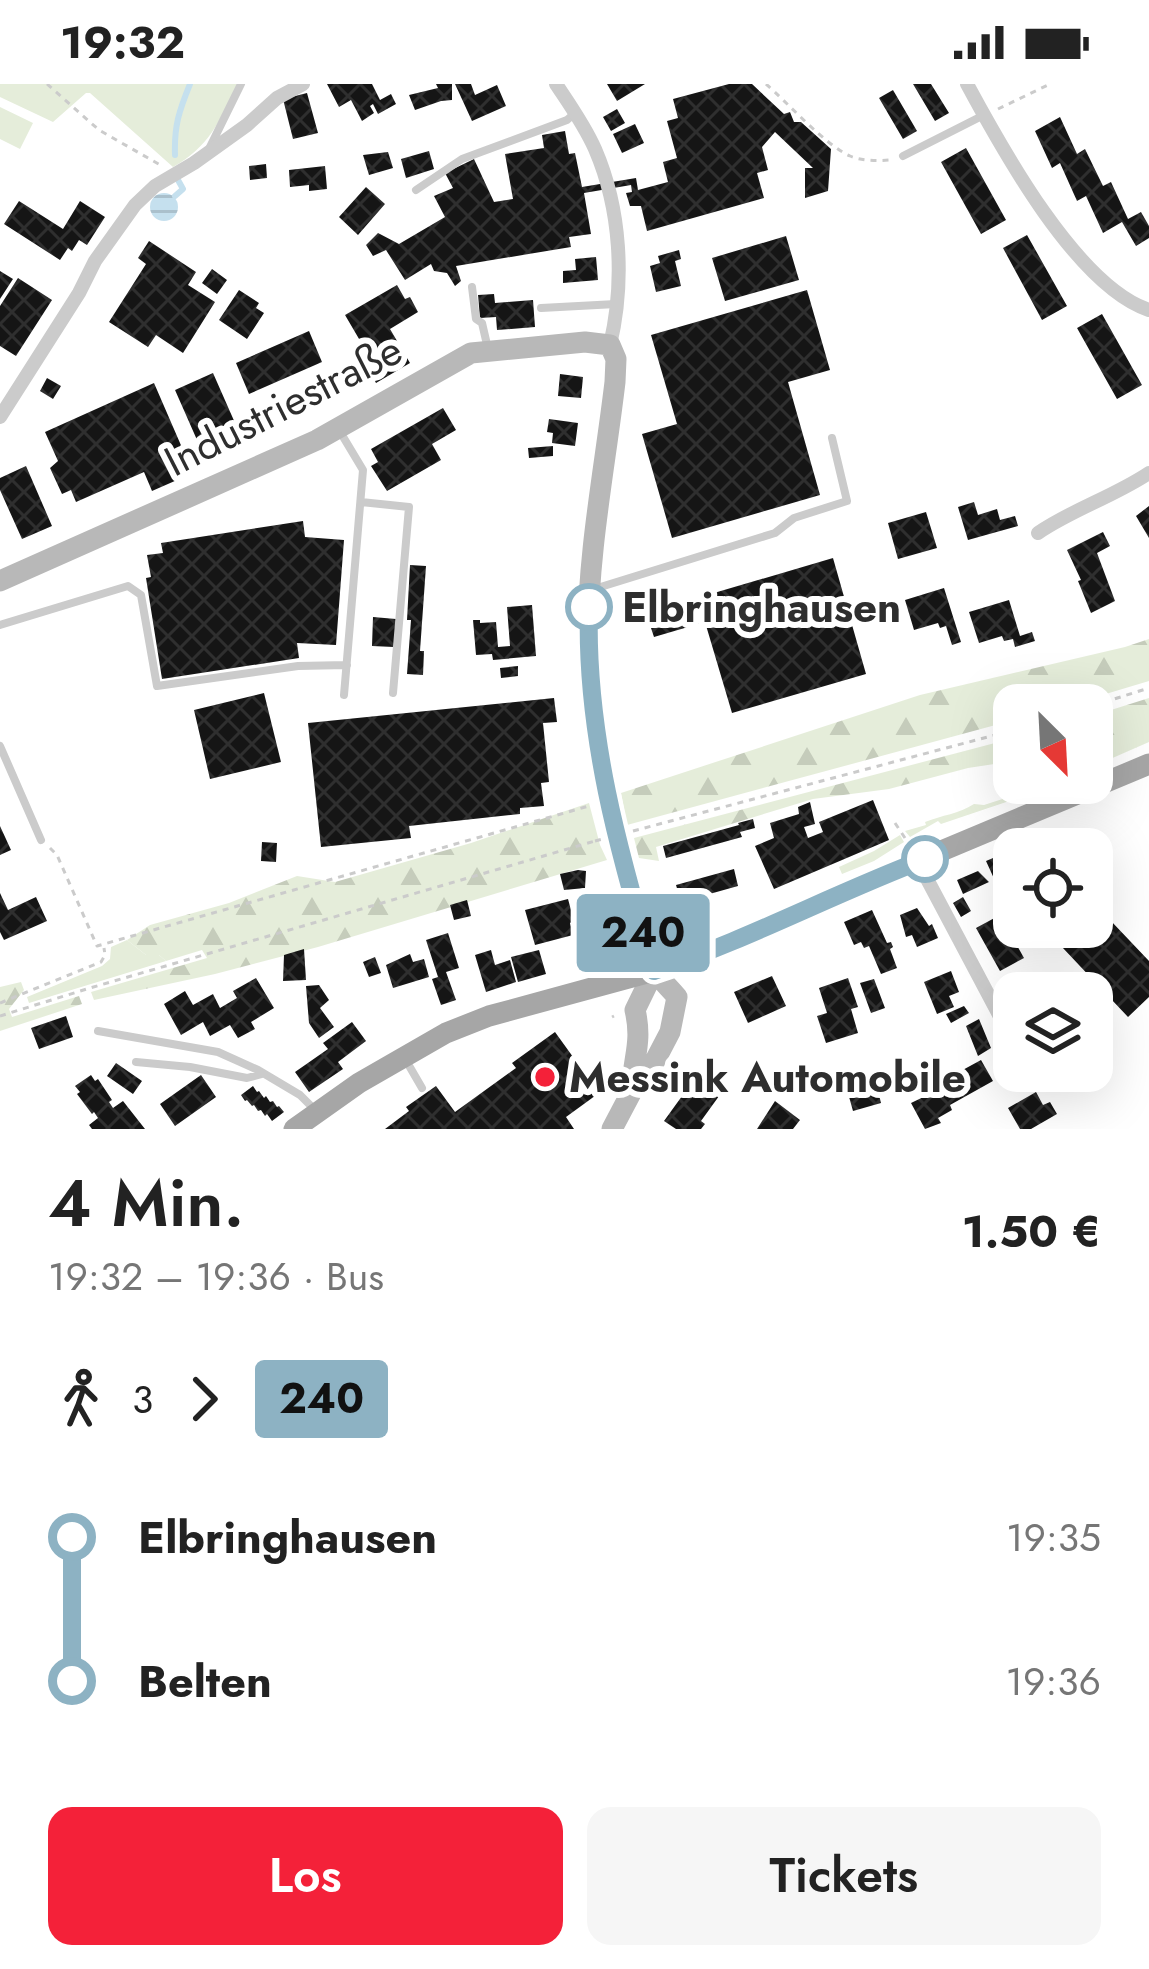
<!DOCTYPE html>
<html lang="de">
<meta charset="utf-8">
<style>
:root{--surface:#fff;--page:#f6f6f6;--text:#222;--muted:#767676;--accent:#f42139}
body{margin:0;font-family:Jost,sans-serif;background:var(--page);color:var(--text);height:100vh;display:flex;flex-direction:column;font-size:45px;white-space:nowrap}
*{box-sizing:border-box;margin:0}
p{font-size:39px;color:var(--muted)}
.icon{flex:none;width:66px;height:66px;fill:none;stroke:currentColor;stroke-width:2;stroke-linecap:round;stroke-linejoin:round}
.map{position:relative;height:1045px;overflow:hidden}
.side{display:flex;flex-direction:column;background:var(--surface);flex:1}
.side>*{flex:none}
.badge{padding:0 24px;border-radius:9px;font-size:42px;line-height:78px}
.needle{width:78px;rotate:156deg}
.tools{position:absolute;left:993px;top:600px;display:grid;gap:24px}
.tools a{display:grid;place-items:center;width:120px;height:120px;border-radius:24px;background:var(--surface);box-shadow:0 12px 48px #0002;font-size:60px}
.map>.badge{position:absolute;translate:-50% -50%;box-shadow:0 0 0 6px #fff}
.legs{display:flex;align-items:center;gap:18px;height:132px;padding:0 48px;font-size:39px}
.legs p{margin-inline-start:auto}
.summary{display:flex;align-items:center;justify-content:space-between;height:204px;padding:0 48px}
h1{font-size:66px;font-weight:600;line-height:90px}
.cta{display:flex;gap:24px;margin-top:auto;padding:24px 48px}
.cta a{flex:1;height:138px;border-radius:24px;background:var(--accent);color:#fff;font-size:48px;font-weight:600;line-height:138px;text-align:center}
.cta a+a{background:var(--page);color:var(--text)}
ul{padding:0 48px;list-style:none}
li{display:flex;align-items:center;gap:42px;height:144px;font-size:45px}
li i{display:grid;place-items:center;width:18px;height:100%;margin:0 15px;background:currentColor}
li i::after{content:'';width:30px;height:30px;margin:-15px;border:9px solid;border-radius:50%;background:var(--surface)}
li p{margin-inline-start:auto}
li:first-child i{background:linear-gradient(#0000 50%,currentColor 0)}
li:last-child i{background:linear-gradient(currentColor 50%,#0000 0)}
.status{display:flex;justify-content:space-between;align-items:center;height:84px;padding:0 60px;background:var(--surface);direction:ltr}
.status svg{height:33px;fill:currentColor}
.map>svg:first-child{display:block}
.grass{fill:#e5edda}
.forest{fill:url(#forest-firs)}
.water{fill:url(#water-rules)}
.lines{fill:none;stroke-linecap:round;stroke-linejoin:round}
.stream{stroke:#c5e0ee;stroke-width:6}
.building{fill:url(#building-cross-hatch)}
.path{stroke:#cbcbcb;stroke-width:3;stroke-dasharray:6 6;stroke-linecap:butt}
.lane{stroke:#cbcbcb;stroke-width:8}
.street{stroke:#cbcbcb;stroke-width:14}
.secondary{stroke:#b8b8b8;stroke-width:21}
.primary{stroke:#a6a6a6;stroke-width:21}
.path-bridge{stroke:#cbcbcb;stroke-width:3;stroke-dasharray:6 6;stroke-linecap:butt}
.line-1-casing{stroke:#fff;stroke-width:27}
.line-1{stroke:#8db2c3;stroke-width:18}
.stop-1-dot{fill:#fff;stroke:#8db2c3;stroke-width:6}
.poi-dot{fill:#f42139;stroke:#fff;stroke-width:4.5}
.labels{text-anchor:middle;stroke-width:12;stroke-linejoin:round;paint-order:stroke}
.street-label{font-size:42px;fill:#2e2e2e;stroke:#fff}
.stop-label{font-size:42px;font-weight:bold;fill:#2e2e2e;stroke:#fff;text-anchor:start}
.poi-label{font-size:42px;font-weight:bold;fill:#2e2e2e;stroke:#fff;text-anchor:start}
</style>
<div class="status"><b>19:32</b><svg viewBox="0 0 49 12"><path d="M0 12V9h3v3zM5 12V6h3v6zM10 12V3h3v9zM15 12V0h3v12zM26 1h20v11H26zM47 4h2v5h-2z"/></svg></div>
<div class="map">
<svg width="1149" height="1045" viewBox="0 0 1149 1045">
<defs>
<pattern id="forest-firs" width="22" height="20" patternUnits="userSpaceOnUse" patternTransform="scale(3)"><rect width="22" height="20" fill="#e5edda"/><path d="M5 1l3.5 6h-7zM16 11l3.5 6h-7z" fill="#c5ccbb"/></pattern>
<pattern id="water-rules" width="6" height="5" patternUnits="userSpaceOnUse" patternTransform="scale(3)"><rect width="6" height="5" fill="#c5e0ee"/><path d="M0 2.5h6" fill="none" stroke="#aac0cc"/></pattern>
<pattern id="building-cross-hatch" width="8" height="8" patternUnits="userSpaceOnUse" patternTransform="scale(3)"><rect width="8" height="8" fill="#151515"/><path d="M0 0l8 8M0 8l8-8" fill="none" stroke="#2f2f2f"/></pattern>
</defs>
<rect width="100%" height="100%" fill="#fff"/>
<path class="grass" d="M0,0H237C220,37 209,63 173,83L90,9H86L53,38L0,13Z
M0,23L33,39L20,65L0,55Z
M1046,701L1048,704L941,740L938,737L910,753L905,747L926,741L925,738C942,731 959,730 974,720L984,721Z
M900,751L904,758L874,777L842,790L839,783L874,767Z
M127,856L146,871H159L166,877L29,919L27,913L102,882L110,875L111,863Z"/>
<path class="forest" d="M1149,555V597L1069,621H1014V636L627,741L621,709L920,611L1125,563Z
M1149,614V658L1092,683V632Z
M1014,654V677L968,684L889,705L813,715L656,763L659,777L639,774L634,754Z
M589,719L600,761L607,776L318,863L215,890L94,916L91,908L207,874L202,866L166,877L159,871H146L127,856L150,841L229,819L297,792L335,798L471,759Z
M21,898L24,906L9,925L12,933L79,912L82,920L0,947V903Z"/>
<path class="water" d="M150 123a14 14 0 1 1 28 0a14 14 0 1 1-28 0Z"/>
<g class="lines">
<path class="stream" d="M175,71C174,42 179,27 190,0
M175,112L183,105L178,96"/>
</g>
<path class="building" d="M327,0H372L380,16L391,10L396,20L378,30L373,20L370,22L374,29L362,37L351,16L339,23Z
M436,0H452V16L441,17L415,26L409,11L438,4Z
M455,0H471L475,11L497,1L506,22L472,37Z
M607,0H645L617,17Z
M729,0H752L784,30L790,28L794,38H801L831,65L828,107L805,114V84H813L775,48L762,63L768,86L757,89L764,114L647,147L641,122H630L626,109L632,108L631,101L584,109L591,150L569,153L571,163L456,182L461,197L455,202L447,189L434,187L431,180L405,196L386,166L373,172L366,161L378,149L399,160L445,133L434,112L453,104L445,89L474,75L494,118L513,115L505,70L544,64L542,51L565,47L569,70L575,69L582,103L636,94L638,106L668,98L663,78L677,74L667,37L678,34L673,15Z
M913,0H931L949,29L935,37Z
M893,6L917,47L903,55L879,14Z
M307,9L318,49L293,55L283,15Z
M617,25L625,39L611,47L603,33Z
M1060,33L1077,70L1085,65L1103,102L1111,98L1128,135L1141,128L1149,142V154L1136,162L1122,138L1103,149L1086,112L1077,117L1060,79L1052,84L1035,47Z
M635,40L644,59L622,69L613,50Z
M966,64L1006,136L981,150L941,78Z
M429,67L434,85L406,94L401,75Z
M388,68L393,84L369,91L363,71Z
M266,80L267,94L250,96L249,82Z
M325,82L327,105L309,107V101L290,103L289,86Z
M366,103L385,120L358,151L339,133Z
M19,117L63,145L80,117L105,133L87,161L79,156L72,167L68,164L60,176L4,140Z
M1027,151L1067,222L1042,236L1003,164Z
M786,152L799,196L725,217L712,174Z
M149,157L196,188L188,201L215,218L183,269L156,251L148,263L109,238L146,180L138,174Z
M679,166L681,175L675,177L681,202L656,208L650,182L660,179L658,172Z
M596,173L598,196L563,199V187L576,186L575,175Z
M212,185L227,196L217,210L202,199Z
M0,187L13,195L0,215Z
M18,194L52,216L16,272L0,262V222Z
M397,201L405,215L410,213L418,228L390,245L410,279L376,299L355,264L362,260L345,231Z
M239,206L259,219L256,224L264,229L247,255L219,236Z
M807,206L830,286L788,298L820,411L672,454L642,350L677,340L651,251Z
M494,210L495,219L533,216L535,243L497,246L496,233L480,234L478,211Z
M1102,230L1142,301L1117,315L1077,244Z
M309,247L322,278L249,310L236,279Z
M213,289L239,348L201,365L175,306Z
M560,290L583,293L581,314L558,312Z
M47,294L61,302L53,315L40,307Z
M154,299L193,389L152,407L144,388L76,418L71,406L62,410L50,384L58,377L45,348Z
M443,324L456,346L432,360L441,376L387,407L371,382L378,378L371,365Z
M549,335L578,339L575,362L552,359L553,349L547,348Z
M553,362V372L529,374L528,364Z
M26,382L52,442L22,455L0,406V394Z
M974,418L978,431L997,425L1000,436L1015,432L1018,442L968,456L958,423Z
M1149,422V454L1136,432Z
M926,428L937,464L898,475L888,439Z
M303,437L305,453L344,456L336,561L297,559L299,574L162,595L146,494L151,493L147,471L163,469L161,459Z
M1103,448L1110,462L1097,469L1115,517L1091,529L1078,497L1081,496L1067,466Z
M833,474L866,590L732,629L705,538L654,553L646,529Z
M410,481L426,482L420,567H424L423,591L407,590L411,536H407Z
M944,504L961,558L952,561L946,542L940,544L938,539L914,546L905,516Z
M1009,516L1020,552L1032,548L1035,557L1015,563L1013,555L1004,557L1002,552L979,559L969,528Z
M532,521L536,572L493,576L492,570L476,571L473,536H480V539L496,538L498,563L510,562L507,523Z
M373,533L396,535L394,563L372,562Z
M518,582V592L501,594L500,584Z
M264,609L281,678L210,695L194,626Z
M554,614L557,638L543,639L549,698L541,699L544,722L520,724V730L409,742L411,754L321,763L308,639Z
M873,716L889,756L774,805L755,762L774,754L770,739L799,730L798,723L810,718L815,740L804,743L808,754L823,748L819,738Z
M753,735L755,744L740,748L742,753L666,774L663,762L739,741L738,739Z
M0,742L11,766L0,771Z
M262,758L277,759L276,778L261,777Z
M1012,766L1014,792L996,799L986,777Z
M734,785L738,802L681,818L676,801Z
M578,786L586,787L585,804L564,806L560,790Z
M978,787L989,798L963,810L957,796Z
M0,809L8,826L36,813L47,837L4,856L0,848Z
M963,813L971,827L961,833L953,819Z
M568,815L574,837L570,839L573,851L535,861L525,826Z
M467,816L471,832L454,836L450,821Z
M1092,817L1149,877V913L1128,933L1046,846L1049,843H1092Z
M681,824L689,850L662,858L655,832Z
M917,824L929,842L932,840L938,854L917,863L912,851L906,853L900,831Z
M872,826L887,859L891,858L893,863L890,865L897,884L881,890L869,862L864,864L861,858L854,861L844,838Z
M1000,831L1024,874L1000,887L976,844Z
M622,842L628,862L624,868L599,875L597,870L589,873L583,850L592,847L593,851Z
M448,849L459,884L446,888L456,916L441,921L432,895L438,893L426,856Z
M304,865L306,896L283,897L284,871Z
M491,866L495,881L510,876L516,898L486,908L475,871Z
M539,866L546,890L518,898L511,873Z
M410,870L413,878L424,875L429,893L393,904L386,881Z
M375,873L381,889L369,893L363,878Z
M951,887L959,908L949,912L954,923L937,930L924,898Z
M1036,890L1047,909H1013L1007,898L1020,891L1023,897Z
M772,892L786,922L748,939L734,908Z
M256,894L274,924L251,938L255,945L238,954L230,941L210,952L203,938L181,951L164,920L185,907L193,921L213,910L220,924L237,914L233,907Z
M848,894L858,923L851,925L858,949L826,959L817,932L827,929L819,904Z
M874,895L885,924L871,929L860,899Z
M319,901L329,916L320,924L334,943L319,954L309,939L306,902Z
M964,922L969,929L951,939L946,930Z
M66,932L73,953L39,965L31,944Z
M979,935L991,964L978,972L966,942Z
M352,938L366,957L338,978L343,985L309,1008L295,988L328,965L323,959Z
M555,948L599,1009L566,1033L574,1045H385L409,1027L406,1023L436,1002L455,1028L516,984L512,979Z
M981,976L993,997L950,1021L952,1026L938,1034L941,1039L925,1045L911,1019L940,1005L937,1000Z
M1092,977L1097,986L1089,991L1093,998L1080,1006L1070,987H1092Z
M116,979L142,997L133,1010L107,992Z
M703,983L727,1001L701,1037L705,1040L701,1045H676L664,1037Z
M873,986L881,1019L853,1027L844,995Z
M91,991L95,997L98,995L112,1016L109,1018L113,1024L123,1017L145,1045H92L89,1041L98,1034L94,1028L92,1030L77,1010L80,1008L75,1002Z
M201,991L216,1013L175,1042L160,1020Z
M253,1002L257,1008L259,1007L264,1014L266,1012L270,1018L273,1017L277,1023L279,1022L284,1028L272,1037L267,1030L265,1032L261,1026L258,1027L254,1021L252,1022L247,1016L245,1017L241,1011Z
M1036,1008L1043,1021L1050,1018L1057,1030L1031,1045H1020L1008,1024Z
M775,1017L800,1036L793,1045H757Z"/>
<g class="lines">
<path class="path" d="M47,0L99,46L162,82
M766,0C788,19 825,61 850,72C862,77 877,77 890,76
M998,25L1050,0
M1092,622L1149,604
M895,739L909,760
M633,747L1014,646
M50,764L57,771L97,862L589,722
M0,919L101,878L105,871L104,864
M0,932L90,904L595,757
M612,933L614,932"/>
<path class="lane" d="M210,63L241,0
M903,72L982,32
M416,106L462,75L567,36L574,30
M472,203L476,235L482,239L488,265
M541,224L616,220
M339,346L363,386L344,611
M361,418L409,423L393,609
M594,505L775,449L794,434L847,417L832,354
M0,541L128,502L141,511L157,602L298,582L347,581
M0,662L41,756
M98,947L218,968L258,986L300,1011L317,1028
M404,973L422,1004
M136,978L190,983L247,994L262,990"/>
<path class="street" d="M556,0C570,21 585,42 595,65C621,125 625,198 610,261
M967,0C1002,65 1077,202 1149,226
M0,333L79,209L95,177L135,121L155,102L194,79L247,41L277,14L303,0
M1038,449C1073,425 1113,413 1149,389
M918,778L1014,959
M1014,959L1006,966L1004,981L1016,991L1031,987"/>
<path class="secondary" d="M0,497L317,356L471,269L585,258L610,261L616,275L615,298C605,383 588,467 588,553C588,632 607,722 629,797C636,824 642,860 654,885C659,895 670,904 677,913L670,948L645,996L632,1007L612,1045
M632,1007C632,975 643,960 635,926L654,887"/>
<path class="primary" d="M294,1045L359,999L446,949L489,932L654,887L711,867L834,812L1149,680"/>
<path class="path-bridge" d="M595,757L627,749"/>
</g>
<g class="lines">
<defs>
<path id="line-1" d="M589,523C585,648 619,769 654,887C747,856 833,810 925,775"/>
</defs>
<use href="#line-1" class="line-1-casing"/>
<use href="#line-1" class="line-1"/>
</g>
<g class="stop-1-dot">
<circle cx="589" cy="523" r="21"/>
<circle cx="925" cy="775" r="21"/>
</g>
<circle class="poi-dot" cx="545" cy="993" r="12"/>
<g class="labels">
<g class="street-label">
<text transform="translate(283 321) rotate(-27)" y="15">Industriestraße</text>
</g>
<g class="stop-label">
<text x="622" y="538">Elbringhausen</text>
</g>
<g class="poi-label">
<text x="569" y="1008">Messink Automobile</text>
</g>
</g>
</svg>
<div class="tools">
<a><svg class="needle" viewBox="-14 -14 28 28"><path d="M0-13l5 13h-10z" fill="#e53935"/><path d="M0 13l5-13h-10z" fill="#767676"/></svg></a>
<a><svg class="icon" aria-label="locate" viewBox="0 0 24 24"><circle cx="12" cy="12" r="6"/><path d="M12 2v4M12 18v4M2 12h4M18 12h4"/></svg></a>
<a><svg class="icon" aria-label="layers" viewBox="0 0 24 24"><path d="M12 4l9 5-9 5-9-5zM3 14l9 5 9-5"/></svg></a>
</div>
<b class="badge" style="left:643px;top:849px;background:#8db2c3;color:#111">240</b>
</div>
<section class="side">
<div class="summary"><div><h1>4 Min.</h1><p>19:32 – 19:36 · Bus</p></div><b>1.50 €</b></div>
<div class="legs"><svg class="icon" aria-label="walk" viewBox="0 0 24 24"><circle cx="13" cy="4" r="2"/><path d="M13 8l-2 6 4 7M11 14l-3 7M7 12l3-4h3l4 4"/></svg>3<svg class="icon" aria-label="forward" viewBox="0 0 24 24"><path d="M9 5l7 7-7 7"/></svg><b class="badge" style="background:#8db2c3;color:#111">240</b></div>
<ul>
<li><i style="color:#8db2c3"></i><b>Elbringhausen</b><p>19:35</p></li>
<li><i style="color:#8db2c3"></i><b>Belten</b><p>19:36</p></li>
</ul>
<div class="cta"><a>Los</a><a>Tickets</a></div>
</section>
